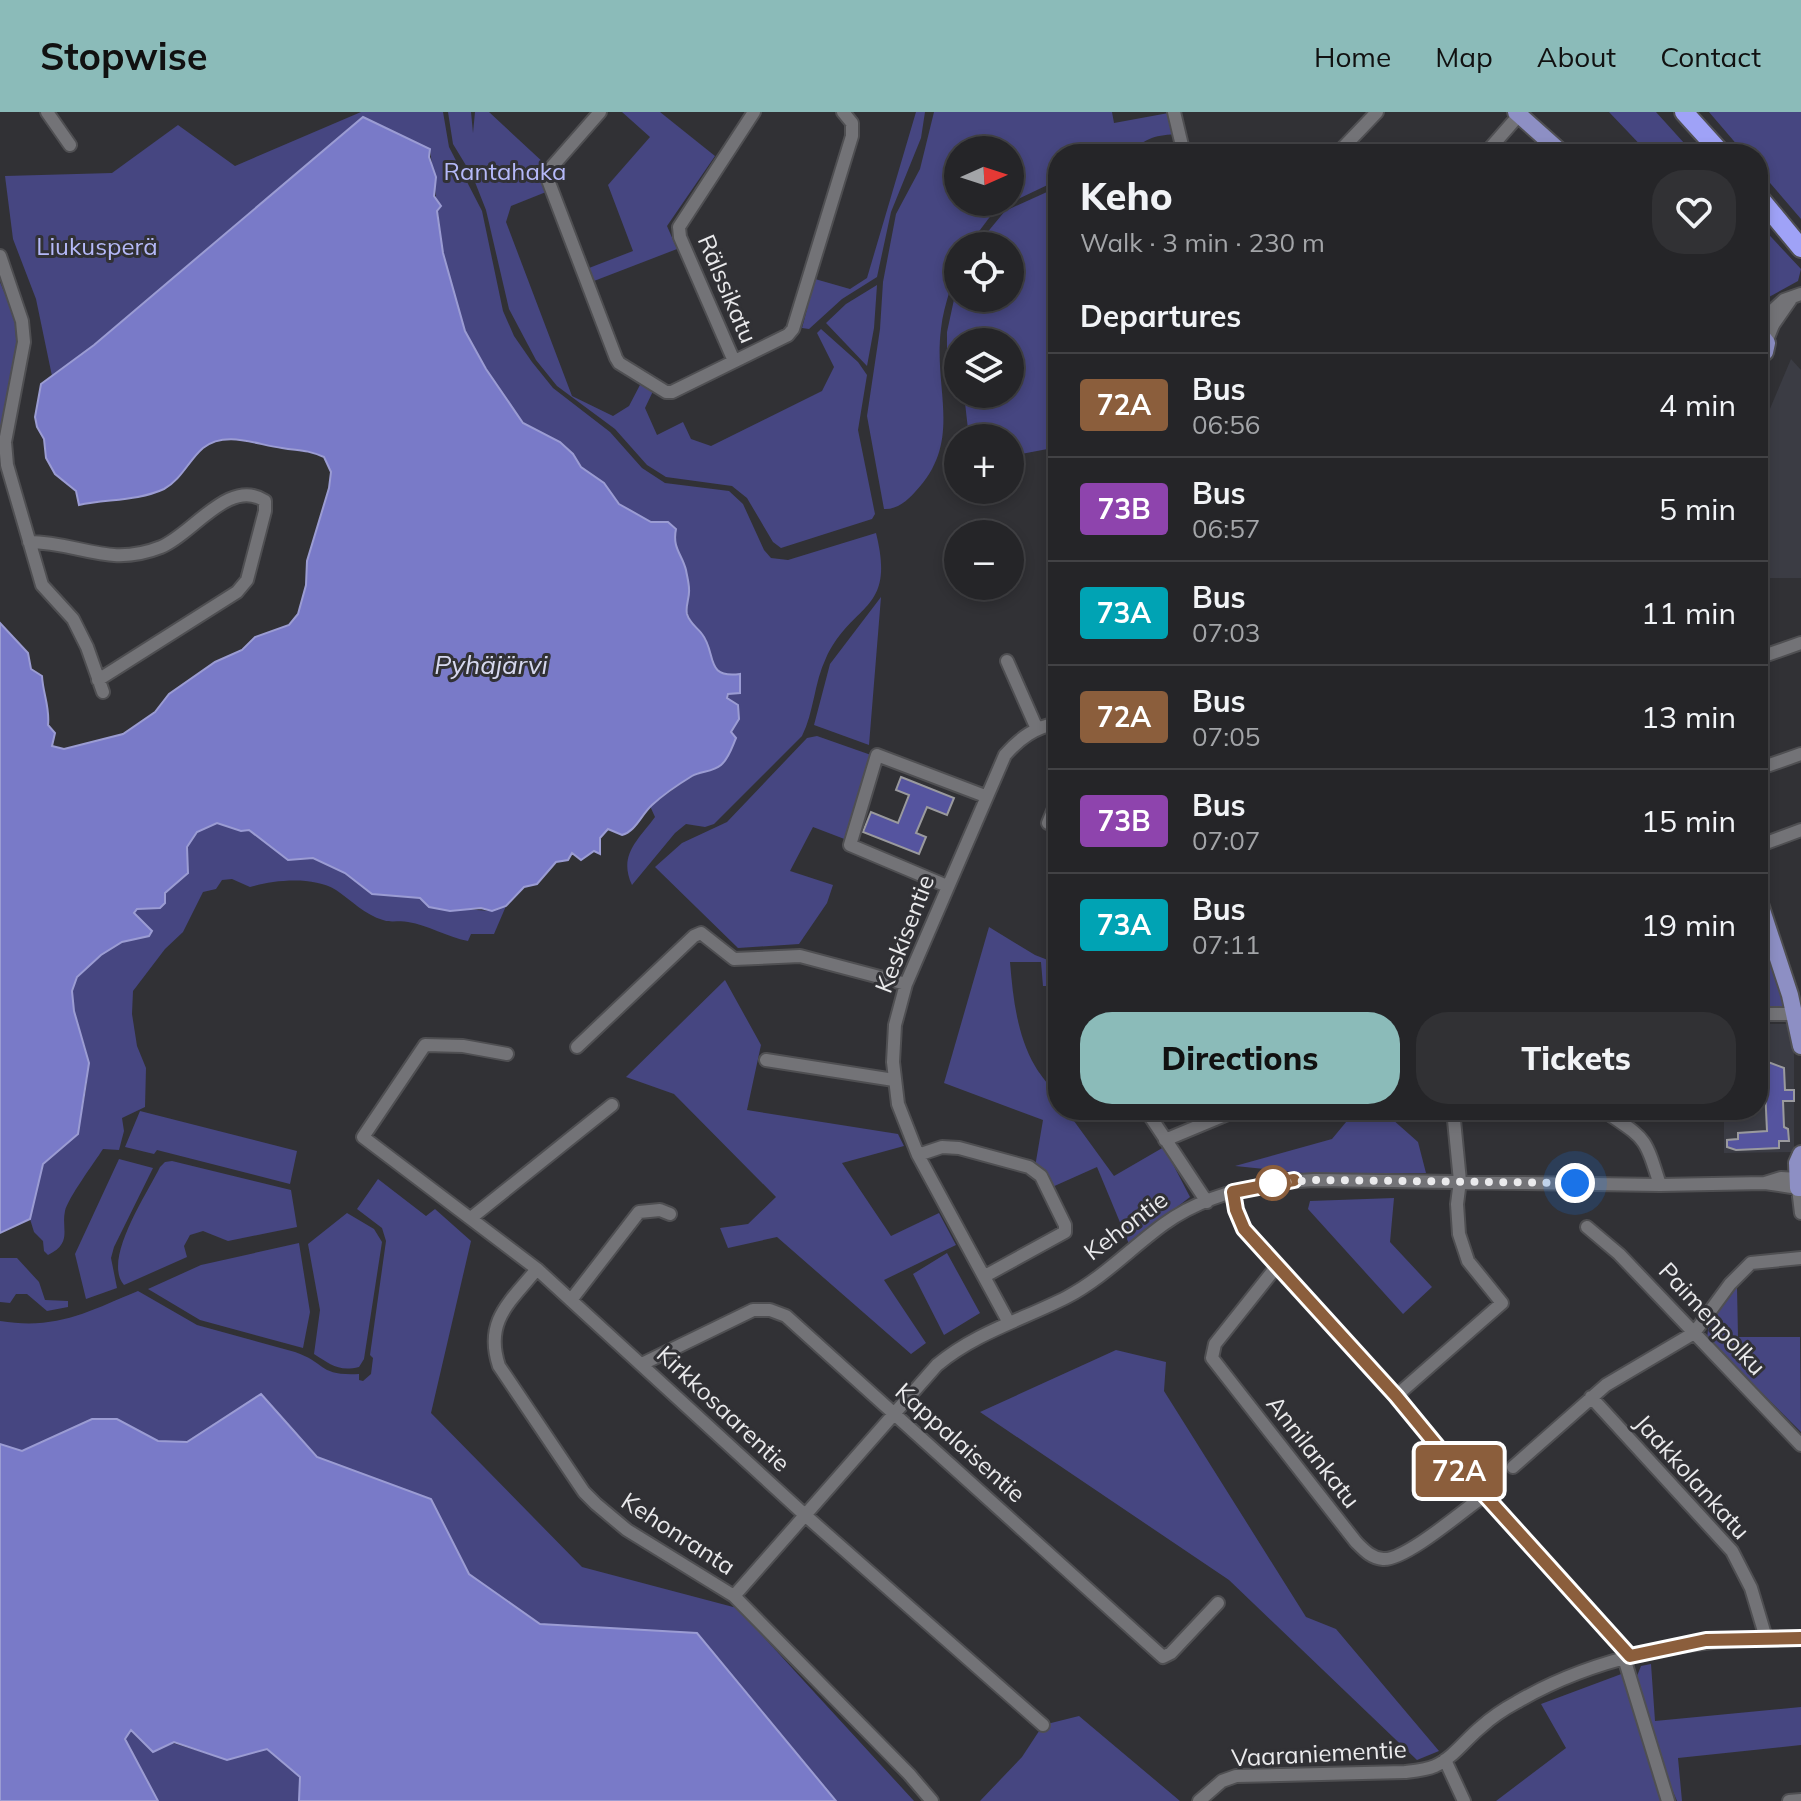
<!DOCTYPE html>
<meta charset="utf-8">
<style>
:root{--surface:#252528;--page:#313134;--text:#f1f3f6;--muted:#a3a5a8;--line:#424245;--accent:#8bbbb9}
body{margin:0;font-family:Mulish,sans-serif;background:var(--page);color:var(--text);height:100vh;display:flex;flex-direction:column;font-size:30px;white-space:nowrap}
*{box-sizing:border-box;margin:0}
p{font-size:26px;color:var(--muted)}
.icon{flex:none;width:44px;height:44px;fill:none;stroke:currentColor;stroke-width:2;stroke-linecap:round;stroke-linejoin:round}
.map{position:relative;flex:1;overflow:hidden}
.side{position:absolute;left:1048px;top:32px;width:720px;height:976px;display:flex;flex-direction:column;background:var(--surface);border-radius:32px;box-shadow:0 4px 12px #0003,0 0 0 2px var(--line)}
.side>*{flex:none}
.badge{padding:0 16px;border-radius:6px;font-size:28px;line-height:52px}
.needle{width:52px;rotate:87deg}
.fabs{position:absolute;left:944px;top:24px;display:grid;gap:16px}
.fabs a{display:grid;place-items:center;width:80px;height:80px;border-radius:50%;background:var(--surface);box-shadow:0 4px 12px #0003,0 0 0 2px var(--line);font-size:40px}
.you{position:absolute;width:40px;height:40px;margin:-20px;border:6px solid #fff;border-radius:50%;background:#1a73e8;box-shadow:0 0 0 12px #1a73e833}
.map>.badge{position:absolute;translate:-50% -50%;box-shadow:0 0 0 4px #fff}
h2{padding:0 32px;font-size:30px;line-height:72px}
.round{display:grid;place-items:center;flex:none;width:84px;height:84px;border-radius:32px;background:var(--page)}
.overview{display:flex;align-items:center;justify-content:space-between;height:136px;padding:0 32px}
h1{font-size:38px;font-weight:800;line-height:60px}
.action{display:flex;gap:16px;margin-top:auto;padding:16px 32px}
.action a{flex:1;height:92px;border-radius:32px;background:var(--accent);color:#111;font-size:32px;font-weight:800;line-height:92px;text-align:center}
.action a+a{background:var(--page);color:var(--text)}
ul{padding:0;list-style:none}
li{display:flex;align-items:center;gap:24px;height:104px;padding:0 32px;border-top:2px solid var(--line)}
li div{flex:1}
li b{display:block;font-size:30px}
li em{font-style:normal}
li .badge{min-width:88px;font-weight:700;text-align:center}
header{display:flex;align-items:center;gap:48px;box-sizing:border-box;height:112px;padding:0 40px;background:var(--accent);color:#111}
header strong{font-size:38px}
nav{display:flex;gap:44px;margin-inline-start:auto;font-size:28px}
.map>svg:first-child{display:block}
.built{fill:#3b3c44}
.green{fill:#464681;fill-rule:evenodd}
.water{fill:#797ac8;stroke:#9b9cd3;stroke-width:2}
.building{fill:#55549f;stroke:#9a9a9e;stroke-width:2}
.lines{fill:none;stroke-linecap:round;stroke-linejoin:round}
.minor-casing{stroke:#4f4f52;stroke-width:16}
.major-casing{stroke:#4f4f52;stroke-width:20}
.highway-casing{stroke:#4f4f52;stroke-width:22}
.minor{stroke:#737377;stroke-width:12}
.major{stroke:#8d8fc4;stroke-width:16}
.highway{stroke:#9fa2f7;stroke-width:18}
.line-casing{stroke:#fff;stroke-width:18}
.line{stroke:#8b5e3c;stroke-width:12}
.walk{stroke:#eaeaec;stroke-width:8;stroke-dasharray:0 14.4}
.stop-dot{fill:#fff;stroke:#8b5e3c;stroke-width:4}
.labels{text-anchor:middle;stroke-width:6;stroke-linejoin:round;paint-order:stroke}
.park-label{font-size:24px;fill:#b5b9f8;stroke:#313135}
.street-label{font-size:24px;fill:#eaeaec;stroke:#313135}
.water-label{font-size:26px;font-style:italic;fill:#d6d8ee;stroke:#313135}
</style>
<header>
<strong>Stopwise</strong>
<nav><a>Home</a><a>Map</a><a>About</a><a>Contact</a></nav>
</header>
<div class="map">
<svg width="1801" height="1689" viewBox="0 0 1801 1689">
<rect width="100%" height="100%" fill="#313135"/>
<path class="built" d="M1791,247L1801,258V466H1758L1764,311Z
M1758,912H1794V1040L1724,1041V998H1758Z"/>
<path class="green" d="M361,0H443L449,35L482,99L503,199L514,224L532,250L553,276L610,320L642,356L665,371L729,379L743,392L764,438L771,446L788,448L876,421C896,501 853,489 826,546C814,571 814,600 802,624L714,712L705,715L686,712L675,721L632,773C618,743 638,728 655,705L650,694L692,664L719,655L731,620L727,587L740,562L727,564L716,557L702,522L694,516L687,500L689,477L668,410H651L619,392L604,371L581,355L573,342L560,330L523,311L486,257L465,219L443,141L430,37L94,233L52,264L36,187L13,127L5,64L112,61L178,13L235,54Z
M448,0H471L473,21L475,0H489L545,52L538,60L546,80L511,94L506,110L572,284L613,304L629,294L641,271L654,277L645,296L657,323L683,310L691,327L711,334L822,279L834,255L817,221L821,217L858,250L867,263L858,318L875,402L872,407L781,436L773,430L747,386L732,374L666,365L647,353L615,317L557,274L536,248L509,197L486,98L473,65L453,32Z
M622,0H660L715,44L667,114L677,137L594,169L589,156L633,139L608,73L650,25Z
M916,0H925L921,26L891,100L877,165L842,187L809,217L802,216L815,167L850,177L867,166Z
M934,0H1112L1114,11L1174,0L1178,22C1158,23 1144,25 1131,42H1101L1100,32L1080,42H1058V68L995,98L968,134H958C958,163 944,188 941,217C933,278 964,329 915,380C907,389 896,398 884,397L867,304L880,217L883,170L896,102L920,57ZM958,38H1010V90H958Z
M1609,0H1656L1694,42H1649Z
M1709,0H1801V107L1758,57V42H1745Z
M1058,75V335L1010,344V326H969L964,282H1010V230H958V247L947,250V220L958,169V186H1010V134H976L1005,99Z
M1758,111L1801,157L1798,169L1758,191Z
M0,170L15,206L17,246L0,321Z
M877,173L874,216L867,254L826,211L846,192Z
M881,485L869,633L814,613L830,552Z
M817,624L871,643L847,728L813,715L790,759L833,773L827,791L799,832L738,836L655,755L682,731L727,710L807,626Z
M217,711L241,719L249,718L288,748L313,746L345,761L372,782L420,786L430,795L492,799L506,794L494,822H471L468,829C447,825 428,813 408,810C400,808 391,811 383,808C365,803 351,788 336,778C313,764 274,768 250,775L232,767L222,768L216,777L203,780L183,820L165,837L133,879L132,902L137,934L146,956L145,995L122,1006L124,1019L119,1038L103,1037C94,1051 68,1086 65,1099C61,1117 73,1131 48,1143L44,1139L43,1129L34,1120L30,1107L43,1052L78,1022C81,1000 88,976 88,954C89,926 58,889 79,863C89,851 109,834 124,830C136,826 141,827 151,818L134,802L137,797L160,796L165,781L188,761L187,735L197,720Z
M989,815L1035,843L1058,852V874H1043L1041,850H1010C1013,886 1017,923 1035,954C1044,970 1058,979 1058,998H1066L1114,1064L1164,1035L1190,1085L1129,1132L1097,1055L1050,1076L1035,1055L1043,1008L944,971Z
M1773,852L1787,897L1758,898V853Z
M725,868L761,933L747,998L898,1022L904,1034L842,1051L891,1124L939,1101L956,1133L884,1168L926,1231L911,1242L777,1125L728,1136L720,1116L748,1112L776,1085L674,982L626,965Z
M1356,998H1390L1392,1007L1418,1030L1426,1061H1303L1235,1054L1332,1027Z
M140,999L297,1039L290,1072L157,1038L154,1042L125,1035Z
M119,1047L153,1056L114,1135L111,1146L117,1176L86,1187L75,1142Z
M172,1049L291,1078L297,1115L228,1129L203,1119L190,1123L184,1134L187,1145L124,1173C102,1148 147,1082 160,1055L165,1050Z
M378,1067L426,1104L435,1097L471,1129L431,1301L582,1455L737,1496L914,1689H836L697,1521L540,1512L469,1462L431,1387L317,1345L261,1282L187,1330L158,1329L117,1307H92L22,1339L0,1332V1209C57,1218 87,1200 138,1179L197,1213L295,1240C327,1251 318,1264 359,1262V1268L363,1269L371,1262L373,1246L370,1243L386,1129L382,1116L357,1097Z
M1394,1086L1390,1130L1432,1175L1403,1202L1308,1097L1310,1089Z
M347,1101L374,1117L382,1130L364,1247L359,1255C338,1260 330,1252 314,1242L320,1198L308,1132Z
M299,1131L310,1200L303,1236L200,1208L148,1177L201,1153Z
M947,1141L980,1201L944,1223L913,1162Z
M0,1146H17L39,1170L45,1188L68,1189V1195L47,1199L27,1182H16L10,1191L0,1190Z
M1737,1175L1738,1225H1800L1801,1320L1707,1226L1709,1210Z
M1116,1238L1166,1250L1164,1279L1306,1505L1336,1517L1439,1639L1417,1648L1229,1468L980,1300Z
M1651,1552L1655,1609L1801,1595V1633L1678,1646L1682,1689H1677L1662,1654L1637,1564L1641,1554Z
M1624,1561L1665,1689H1496L1566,1636L1541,1592Z
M1079,1604L1180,1689H980L1022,1645L1043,1613Z
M131,1618L227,1648L267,1637L300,1665L299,1689H158L125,1627Z"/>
<path class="water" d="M363,5L430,37L429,45L436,65L434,84L441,94L437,99L443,141L465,219L486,257L523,311L560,330L573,342L581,355L604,371L619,392L651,410H668L676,417C672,436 682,442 686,458C687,464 689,471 689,477C690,485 685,494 687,502C690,512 697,515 702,522C717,541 704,567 740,562V581L728,582L727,586L738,593L739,607L731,620L736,626C732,635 729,646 721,653C713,660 701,659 692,664C679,672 664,682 652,693C641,703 636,719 622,723L608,717L600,726V742L594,739L581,748L572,741L568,748L556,750L537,772L524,775L506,794L492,799L481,796L450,799L429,795L420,786L372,782L345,761L313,746L288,748L249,718L241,719L217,711L197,720L187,735L188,761L165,781V791L160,796L137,797L134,801L152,819L149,824L122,830L101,843L77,865L72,879L74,899L89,951L78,1022L43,1052L30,1107L0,1121V511L28,541L31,557L42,564C43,582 50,595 48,613L55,621L52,634L64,637L123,622L155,600L169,582L215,550L242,538L255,525L289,513L298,502L306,473L307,449L329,376L331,360L324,345C305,337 300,339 282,336C257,333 226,318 203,336C189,348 181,368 164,377C138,389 107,387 79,393L76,379L55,362L46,346L44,327L37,315L35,305L41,272L94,233Z
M261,1282L317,1345L431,1387L469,1462L540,1512L697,1521L836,1689H299L300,1665L267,1637L227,1648L174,1630L153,1640L131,1618L125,1627L158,1689H0V1332L22,1339L92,1307H117L158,1329L187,1330Z"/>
<path class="building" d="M901,665L954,686L947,703L927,695L916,721L926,725L919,742L863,720L871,700L898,711L909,683L896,678Z
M1768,950L1784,956L1785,978H1794V989H1783L1784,1015L1788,1017L1789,1029H1779V1036L1736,1038L1727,1035V1028L1738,1027V1021L1767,1019L1764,955Z"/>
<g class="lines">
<defs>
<path id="minor" d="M47,0L70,33
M600,0L550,57L548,68L616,246L619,251L666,280H672L788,223L793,217L852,24V11L843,0
M1174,0L1184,42
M1337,42L1377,0
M1485,42L1519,3
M0,144L22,209L24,230L5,330L7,353L42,473L73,507L87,535L103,580
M1758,212L1784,188L1801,182
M1767,228L1773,213L1791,187
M734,249L680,125L679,115L754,0
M29,430C79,430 108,456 161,435C193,422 229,365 265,389V399L247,468L237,480L98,568
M1758,546L1801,531
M1007,549L1037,617
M1758,657L1801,642
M1058,687L1048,711L1058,715
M1758,734L1801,718
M947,774L850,733L877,643L985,684
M1758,902H1795
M577,935L694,824L701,821L734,847L800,844L906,872
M507,942L463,934L425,933L363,1025L537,1157L806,1404L1043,1613
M766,948L894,968
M1146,998L1207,1090
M1603,998C1646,1028 1644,1022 1660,1073
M1165,1028L1237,998
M918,1043L942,1035L959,1036L1029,1055L1041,1064L1065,1113V1120L985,1164
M1765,1071L1781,1066L1798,1067
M1233,1080L1238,1105L1250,1124L1396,1284L1447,1346L1485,1383L1630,1544
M471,1106L612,993
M1587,1115L1619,1142L1801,1333
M1277,1154L1215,1232L1212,1246L1356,1430C1364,1438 1371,1446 1383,1447C1405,1449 1465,1397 1485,1383
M537,1157C510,1190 484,1209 499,1254L584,1380L596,1392L627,1418L734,1484L909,1662L932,1689
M571,1188L639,1100L660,1098L670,1102
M1008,1209L918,1043L898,992L893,950L895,913L906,872L1005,643C1020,626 1035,615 1058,611
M642,1252L753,1198H770L786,1204L1163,1545L1171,1541L1218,1491
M1396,1284L1502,1191L1468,1149L1459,1122L1457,1092L1460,1069L1453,998
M1591,1285L1732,1439L1751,1476L1766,1526
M1513,1355L1606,1273L1694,1221L1730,1172L1751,1151L1801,1146
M734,1484L937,1253C977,1220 1022,1208 1067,1185C1103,1166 1131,1136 1164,1112C1207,1081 1263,1070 1314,1068L1660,1073L1765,1071L1798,1076L1801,1101
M1624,1546L1668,1689
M1445,1648L1464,1689
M1199,1689L1222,1669L1236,1664L1405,1660C1414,1659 1426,1658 1435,1654C1453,1646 1466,1627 1481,1615C1492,1605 1504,1597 1517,1590C1603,1540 1703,1525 1801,1526
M1789,1689L1801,1688"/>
<path id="major" d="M1516,0L1563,42
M1758,219L1767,231L1765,240L1758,245
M1758,786L1790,883L1801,934
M1801,1042L1797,1051L1798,1076H1801"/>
<path id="highway" d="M1684,0L1722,42
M1758,84L1801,136"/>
</defs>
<use href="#minor" class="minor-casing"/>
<use href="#major" class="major-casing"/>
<use href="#highway" class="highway-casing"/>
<use href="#minor" class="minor"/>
<use href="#major" class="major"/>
<use href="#highway" class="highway"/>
</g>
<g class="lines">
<defs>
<path id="line" d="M1294,1068L1233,1080L1236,1098L1244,1117L1396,1284L1447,1346L1480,1378L1630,1544L1706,1528L1801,1526"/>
</defs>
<use href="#line" class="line-casing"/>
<use href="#line" class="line"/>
<path class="walk" d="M1273,1071L1314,1068L1575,1071"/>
</g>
<circle class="stop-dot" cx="1273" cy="1071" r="16"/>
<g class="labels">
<g class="park-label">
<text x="505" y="68">Rantahaka</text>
<text x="97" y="143">Liukusperä</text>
</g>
<g class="street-label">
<text transform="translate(727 177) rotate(67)" y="8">Rälssikatu</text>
<text transform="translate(905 822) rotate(-69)" y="8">Keskisentie</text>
<text transform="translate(1126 1114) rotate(-37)" y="8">Kehontie</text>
<text transform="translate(1712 1207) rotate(47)" y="8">Paimenpolku</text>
<text transform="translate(723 1297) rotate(43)" y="8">Kirkkosaarentie</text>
<text transform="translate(960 1331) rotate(42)" y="8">Kappalaisentie</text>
<text transform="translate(1313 1340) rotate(52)" y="8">Annilankatu</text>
<text transform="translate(1692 1365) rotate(48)" y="8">Jaakkolankatu</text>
<text transform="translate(678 1422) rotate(33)" y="8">Kehonranta</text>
<text transform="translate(1319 1642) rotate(-3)" y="8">Vaaraniementie</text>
</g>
<g class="water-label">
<text x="491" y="562">Pyhäjärvi</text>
</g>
</g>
</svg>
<div class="fabs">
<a><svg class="needle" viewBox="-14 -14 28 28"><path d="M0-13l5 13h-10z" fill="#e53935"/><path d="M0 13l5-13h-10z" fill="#a3a5a8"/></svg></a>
<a><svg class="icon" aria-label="locate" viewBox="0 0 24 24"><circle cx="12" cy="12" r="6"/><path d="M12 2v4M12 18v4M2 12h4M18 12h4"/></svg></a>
<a><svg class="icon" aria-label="layers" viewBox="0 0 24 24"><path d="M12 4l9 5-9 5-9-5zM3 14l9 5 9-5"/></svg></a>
<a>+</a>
<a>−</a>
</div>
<div class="you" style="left:1575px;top:1071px"></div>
<b class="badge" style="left:1459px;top:1359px;background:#8b5e3c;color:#fff">72A</b>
<section class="side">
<div class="overview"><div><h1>Keho</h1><p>Walk · 3 min · 230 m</p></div><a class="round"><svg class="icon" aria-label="heart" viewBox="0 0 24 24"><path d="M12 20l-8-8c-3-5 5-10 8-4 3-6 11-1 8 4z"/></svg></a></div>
<h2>Departures</h2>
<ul>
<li><span class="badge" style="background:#8b5e3c;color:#fff">72A</span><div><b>Bus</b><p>06:56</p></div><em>4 min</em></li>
<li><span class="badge" style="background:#8e44ad;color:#fff">73B</span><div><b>Bus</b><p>06:57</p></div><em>5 min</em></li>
<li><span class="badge" style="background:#00a3b4;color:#fff">73A</span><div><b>Bus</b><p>07:03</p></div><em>11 min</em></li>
<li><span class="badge" style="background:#8b5e3c;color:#fff">72A</span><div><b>Bus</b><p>07:05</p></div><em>13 min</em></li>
<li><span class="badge" style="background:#8e44ad;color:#fff">73B</span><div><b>Bus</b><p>07:07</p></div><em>15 min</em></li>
<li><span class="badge" style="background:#00a3b4;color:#fff">73A</span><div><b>Bus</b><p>07:11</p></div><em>19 min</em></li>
</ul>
<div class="action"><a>Directions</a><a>Tickets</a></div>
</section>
</div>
